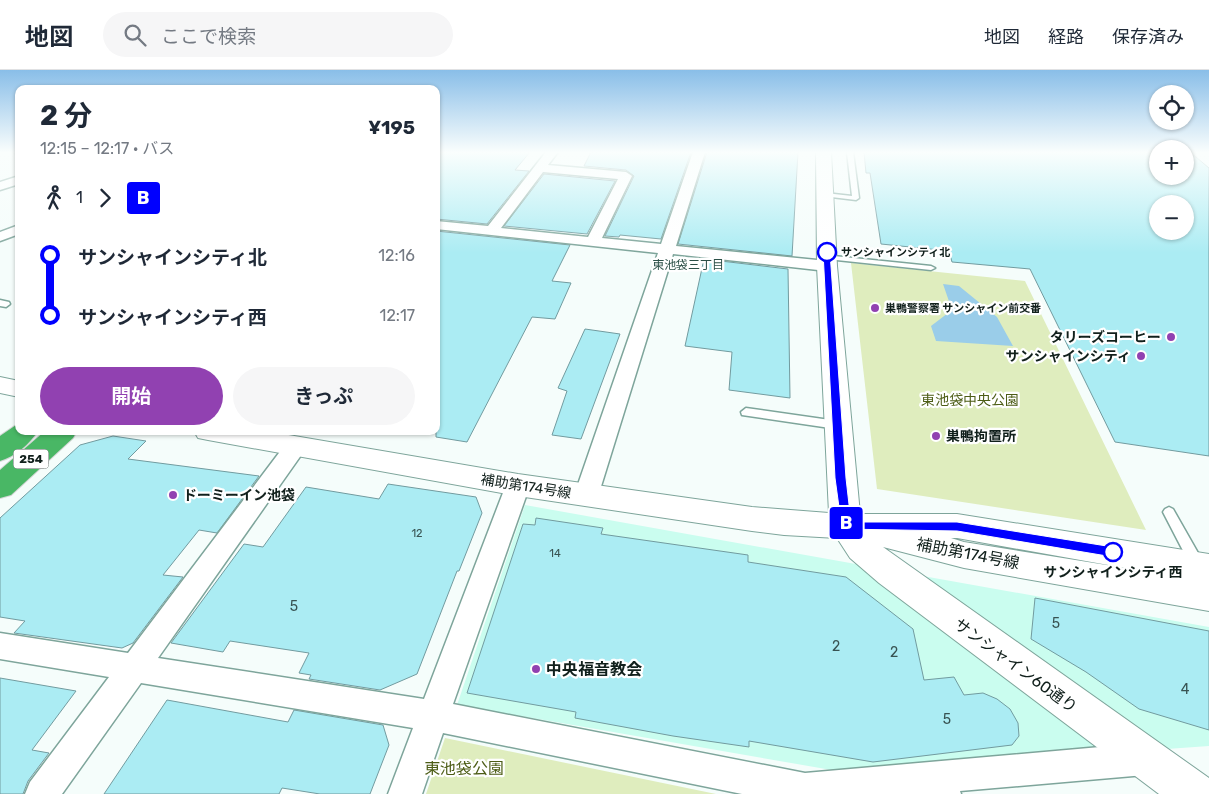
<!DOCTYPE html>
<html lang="ja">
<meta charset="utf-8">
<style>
:root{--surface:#fff;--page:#f6f6f7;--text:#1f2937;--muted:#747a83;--line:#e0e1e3;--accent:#9141b1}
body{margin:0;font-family:Rubik,"Noto Sans JP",sans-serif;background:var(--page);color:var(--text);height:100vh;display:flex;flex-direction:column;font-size:19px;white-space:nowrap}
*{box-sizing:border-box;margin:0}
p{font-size:16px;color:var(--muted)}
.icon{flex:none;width:28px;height:28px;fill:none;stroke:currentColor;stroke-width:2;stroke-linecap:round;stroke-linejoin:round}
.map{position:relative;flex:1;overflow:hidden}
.drawer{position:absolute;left:15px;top:15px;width:425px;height:350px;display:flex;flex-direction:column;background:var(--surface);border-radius:10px;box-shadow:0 1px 4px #0004}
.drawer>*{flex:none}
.badge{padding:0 10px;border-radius:4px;font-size:18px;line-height:32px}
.buttons{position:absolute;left:1149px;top:15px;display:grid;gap:10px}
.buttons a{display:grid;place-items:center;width:45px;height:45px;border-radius:50%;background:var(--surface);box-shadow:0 1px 4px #0004;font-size:25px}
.map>.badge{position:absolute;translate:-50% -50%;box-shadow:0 0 0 2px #fff}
.legs{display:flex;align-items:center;gap:8px;height:55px;padding:0 25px;font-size:16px}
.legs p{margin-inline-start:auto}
.summary{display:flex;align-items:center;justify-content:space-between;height:85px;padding:0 25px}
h1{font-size:28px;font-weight:700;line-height:38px}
.action{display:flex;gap:10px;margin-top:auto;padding:10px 25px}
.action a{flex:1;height:58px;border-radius:30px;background:var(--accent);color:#fff;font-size:20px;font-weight:700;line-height:58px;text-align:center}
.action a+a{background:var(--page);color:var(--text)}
ul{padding:0 25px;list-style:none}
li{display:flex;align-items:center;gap:18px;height:60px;font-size:19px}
li i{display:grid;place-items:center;width:8px;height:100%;margin:0 6px;background:currentColor}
li i::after{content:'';width:12px;height:12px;margin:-6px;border:4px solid;border-radius:50%;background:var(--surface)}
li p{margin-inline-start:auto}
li:first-child i{background:linear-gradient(#0000 50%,currentColor 0)}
li:last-child i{background:linear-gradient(currentColor 50%,#0000 0)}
header{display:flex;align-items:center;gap:30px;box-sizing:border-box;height:70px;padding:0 25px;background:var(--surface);border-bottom:1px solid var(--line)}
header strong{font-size:24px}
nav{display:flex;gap:28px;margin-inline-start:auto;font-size:18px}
.search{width:350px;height:45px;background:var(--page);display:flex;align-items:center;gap:12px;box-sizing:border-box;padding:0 18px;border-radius:28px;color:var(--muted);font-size:19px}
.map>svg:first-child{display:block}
.built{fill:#cafdef}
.green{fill:#dfedbe}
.water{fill:#9acde9}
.building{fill:#abecf3;stroke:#729b9f;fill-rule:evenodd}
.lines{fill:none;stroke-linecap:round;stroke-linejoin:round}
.lane-casing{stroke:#7ea59b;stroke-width:3}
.street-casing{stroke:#7ea59b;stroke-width:3}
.secondary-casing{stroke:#7ea59b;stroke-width:2}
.highway-casing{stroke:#d4d7d6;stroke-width:2}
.lane{fill:#fff;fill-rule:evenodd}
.street{fill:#fff;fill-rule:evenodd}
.secondary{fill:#fff;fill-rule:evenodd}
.highway{fill:#49b765;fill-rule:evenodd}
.line-1{fill:#00f;stroke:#fff}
.stop-1-dot{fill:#fff;stroke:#00f;stroke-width:2.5}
.poi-dot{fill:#9141b1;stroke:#fff;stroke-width:2}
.labels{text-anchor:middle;stroke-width:4.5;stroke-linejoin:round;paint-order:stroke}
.far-stop-label{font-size:11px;font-weight:bold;fill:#11201c;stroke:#fff;text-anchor:start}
.far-poi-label{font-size:11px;font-weight:bold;fill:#11201c;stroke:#fff;text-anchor:start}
.number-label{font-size:11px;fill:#385352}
.far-neighbourhood-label{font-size:12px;fill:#2c5048;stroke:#fff}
.shield{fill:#fff;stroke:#586360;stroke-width:1}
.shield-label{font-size:12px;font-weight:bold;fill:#11201c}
.poi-label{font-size:14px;font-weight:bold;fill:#11201c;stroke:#fff;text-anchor:end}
.park-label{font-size:14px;fill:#4d5d16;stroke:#fff}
.street-label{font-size:14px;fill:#11201c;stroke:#fff}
.stop-label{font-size:14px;font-weight:bold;fill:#11201c;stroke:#fff}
.near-number-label{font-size:14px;fill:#385352}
.near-street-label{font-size:16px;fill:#11201c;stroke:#fff}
.near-poi-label{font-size:16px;font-weight:bold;fill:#11201c;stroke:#fff;text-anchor:start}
.near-park-label{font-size:16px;fill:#4d5d16;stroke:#fff}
</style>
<header>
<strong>地図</strong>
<div class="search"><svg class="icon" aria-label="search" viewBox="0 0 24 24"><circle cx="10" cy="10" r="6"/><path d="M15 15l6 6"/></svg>ここで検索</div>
<nav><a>地図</a><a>経路</a><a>保存済み</a></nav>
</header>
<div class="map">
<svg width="1209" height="724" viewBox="0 0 1209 724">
<rect width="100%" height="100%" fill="#f5fdfb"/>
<path class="built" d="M525,435L1209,557V676L843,702L457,635Z"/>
<path class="green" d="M851,193L1025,211L1146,460L877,419Z
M445,668L716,724H426Z"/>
<path class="water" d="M943,214L959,216L997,247L1013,276L936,271L931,256L952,240Z"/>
<path class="building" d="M436,82H530L515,100L529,101L487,154L436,149Z
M591,82H691L661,169L620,165L619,167L605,166L634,106L626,100L584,96Z
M707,82H798L792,186L678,174Z
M864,82H1158V106H1185V82H1190L1209,98V386L1115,372L1030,199L952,192L949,181L881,174L870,103H866ZM1158,134H1185V161H1158Z
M544,104L615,111L587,164L504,156Z
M436,161L570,175L552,211L571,213L555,249L532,247L467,372L436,367Z
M704,189L788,199L790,328L729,320L732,282L685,276Z
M585,259L620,264L581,369L552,365L567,321L558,318Z
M113,366L146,371L128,389L259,406L217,463L199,460L163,505L183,507L133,573L122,578L14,563L25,551L0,547V448L80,375Z
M388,414L476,427L482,443L459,501H457L417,604L380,620L309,609L311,605L299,603L309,583L230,571L223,582L171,573L244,474L263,477L306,417L379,429Z
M536,448L603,458L601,464L748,485V492L846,507L913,559L924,610L954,607L964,625L983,623L997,629L1010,639L1018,653L1019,666L1012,675L873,692L749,671V677L673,666L575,648L576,642L467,623L523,454L535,455Z
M1035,528L1209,561V660L1139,639L1086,602L1031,569Z
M0,608L76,621L32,680L49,683L28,711L23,724H0Z
M167,630L288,652L294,640L383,655L389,675L370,724H320L282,718L279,724H104Z"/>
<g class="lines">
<defs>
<path id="lane" d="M14,82H19V85Z
M847,82H853L859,128L856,130L823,126V124L825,123L852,126Z
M824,185L931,196L935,198L931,200L827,189H824Z
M0,230L9,232L10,234L6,237L0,236Z
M746,338L837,351L843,355L837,359L742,345L741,342Z
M1169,437L1173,439L1202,490L1204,494L1202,498L1197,500L1192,498L1163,442L1165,439Z"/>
<path id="street" d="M546,82H558L548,95L626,102L632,106L602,168L661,174L693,82H705L676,176L827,191L832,193L835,196L832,199L827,201L673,184L598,426L594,432L586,435L578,432L574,426L658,183L436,159V151L488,156ZM543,102L618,109L588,167L501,158Z
M19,106V114L0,120V112Z
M19,155V164L0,171V162Z
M296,368L304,371L307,376L304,381L158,588L424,629L506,415L510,409L518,406L526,409L530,415L453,634L805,703L1145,673L1156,678L1161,689L1156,700L1145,705L960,721L961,724H742L443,663L422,724H388L413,658L141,613L62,724H25L30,712L109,607L0,589V563L128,583L288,371Z"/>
<path id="secondary" d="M816,82H831L837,196L860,444H957L1209,484V541L964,498L883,477L1209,708V724H1159L879,513L850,488L837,468L784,465L752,461L518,426L208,370L198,368L194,361H265L518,404L752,437L829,443L817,196ZM951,468H957L1125,498L964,472Z
M0,307L19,311V327L0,323Z"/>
<path id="highway" d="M19,353V361H38C30,374 14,387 0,391V366Z
M45,361H77L73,368L11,425L0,428V400Z"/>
</defs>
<use href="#lane" class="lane-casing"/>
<use href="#street" class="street-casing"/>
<use href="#secondary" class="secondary-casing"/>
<use href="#highway" class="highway-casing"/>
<use href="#lane" class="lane"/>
<use href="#street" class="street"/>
<use href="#secondary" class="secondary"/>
<use href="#highway" class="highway"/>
</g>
<linearGradient id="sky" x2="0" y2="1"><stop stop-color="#89bee8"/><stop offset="0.45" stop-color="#fafefd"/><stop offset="1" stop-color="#fafefd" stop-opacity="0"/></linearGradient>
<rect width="1209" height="183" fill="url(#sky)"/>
<path class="line-1" d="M827,180L830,182L846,408L851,452H957L1113,477L1117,479L1119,482L1117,485L1113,487L957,461L842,459L835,408L823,182Z"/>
<g class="stop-1-dot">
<circle cx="827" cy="182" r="9"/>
<circle cx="1113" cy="482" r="9"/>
</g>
<g class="poi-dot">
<circle cx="875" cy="238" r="5"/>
<circle cx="1171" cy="267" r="5"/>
<circle cx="1141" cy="286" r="5"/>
<circle cx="936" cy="366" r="5"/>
<circle cx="173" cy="425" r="5"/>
<circle cx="536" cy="599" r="5"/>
</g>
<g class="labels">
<g class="far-stop-label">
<text x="841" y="186">サンシャインシティ北</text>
</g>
<g class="far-poi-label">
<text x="885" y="242">巣鴨警察署 サンシャイン前交番</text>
</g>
<g class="number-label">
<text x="417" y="467">12</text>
<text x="555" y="487">14</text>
</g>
<g class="far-neighbourhood-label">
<text x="688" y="199">東池袋三丁目</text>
</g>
<rect class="shield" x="13.5" y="379.5" width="35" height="19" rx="4"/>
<g class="shield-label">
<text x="31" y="393">254</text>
</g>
<g class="poi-label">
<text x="1161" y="272">タリーズコーヒー</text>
<text x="1131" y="291">サンシャインシティ</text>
<text x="946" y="371" text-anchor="start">巣鴨拘置所</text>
<text x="183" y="430" text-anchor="start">ドーミーイン池袋</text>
</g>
<g class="park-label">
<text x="970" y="335">東池袋中央公園</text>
</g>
<g class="street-label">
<text transform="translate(526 416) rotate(9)" y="5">補助第174号線</text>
</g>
<g class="stop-label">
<text x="1113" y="507">サンシャインシティ西</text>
</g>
<g class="near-number-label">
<text x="294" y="541">5</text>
<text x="1056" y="558">5</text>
<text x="836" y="581">2</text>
<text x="894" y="587">2</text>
<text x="1185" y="624">4</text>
<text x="947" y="654">5</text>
</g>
<g class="near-street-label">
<text transform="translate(968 483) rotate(11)" y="6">補助第174号線</text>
<text transform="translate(1016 595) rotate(36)" y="6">サンシャイン60通り</text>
</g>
<g class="near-poi-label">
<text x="546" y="605">中央福音教会</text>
</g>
<g class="near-park-label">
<text x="464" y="704">東池袋公園</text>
</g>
</g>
</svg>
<div class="buttons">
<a><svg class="icon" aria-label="locate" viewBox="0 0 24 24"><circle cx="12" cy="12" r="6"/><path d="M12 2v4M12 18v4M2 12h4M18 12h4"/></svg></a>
<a>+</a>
<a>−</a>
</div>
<b class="badge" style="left:846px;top:453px;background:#00f;color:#fff">B</b>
<section class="drawer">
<div class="summary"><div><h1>2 分</h1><p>12:15 – 12:17 · バス</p></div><b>¥195</b></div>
<div class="legs"><svg class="icon" aria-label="walk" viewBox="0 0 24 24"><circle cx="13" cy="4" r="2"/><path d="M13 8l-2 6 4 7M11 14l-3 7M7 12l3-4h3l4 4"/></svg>1<svg class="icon" aria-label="forward" viewBox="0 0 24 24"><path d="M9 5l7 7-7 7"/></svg><b class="badge" style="background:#00f;color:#fff">B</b></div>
<ul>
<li><i style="color:#00f"></i><b>サンシャインシティ北</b><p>12:16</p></li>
<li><i style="color:#00f"></i><b>サンシャインシティ西</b><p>12:17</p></li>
</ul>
<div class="action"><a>開始</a><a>きっぷ</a></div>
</section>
</div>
